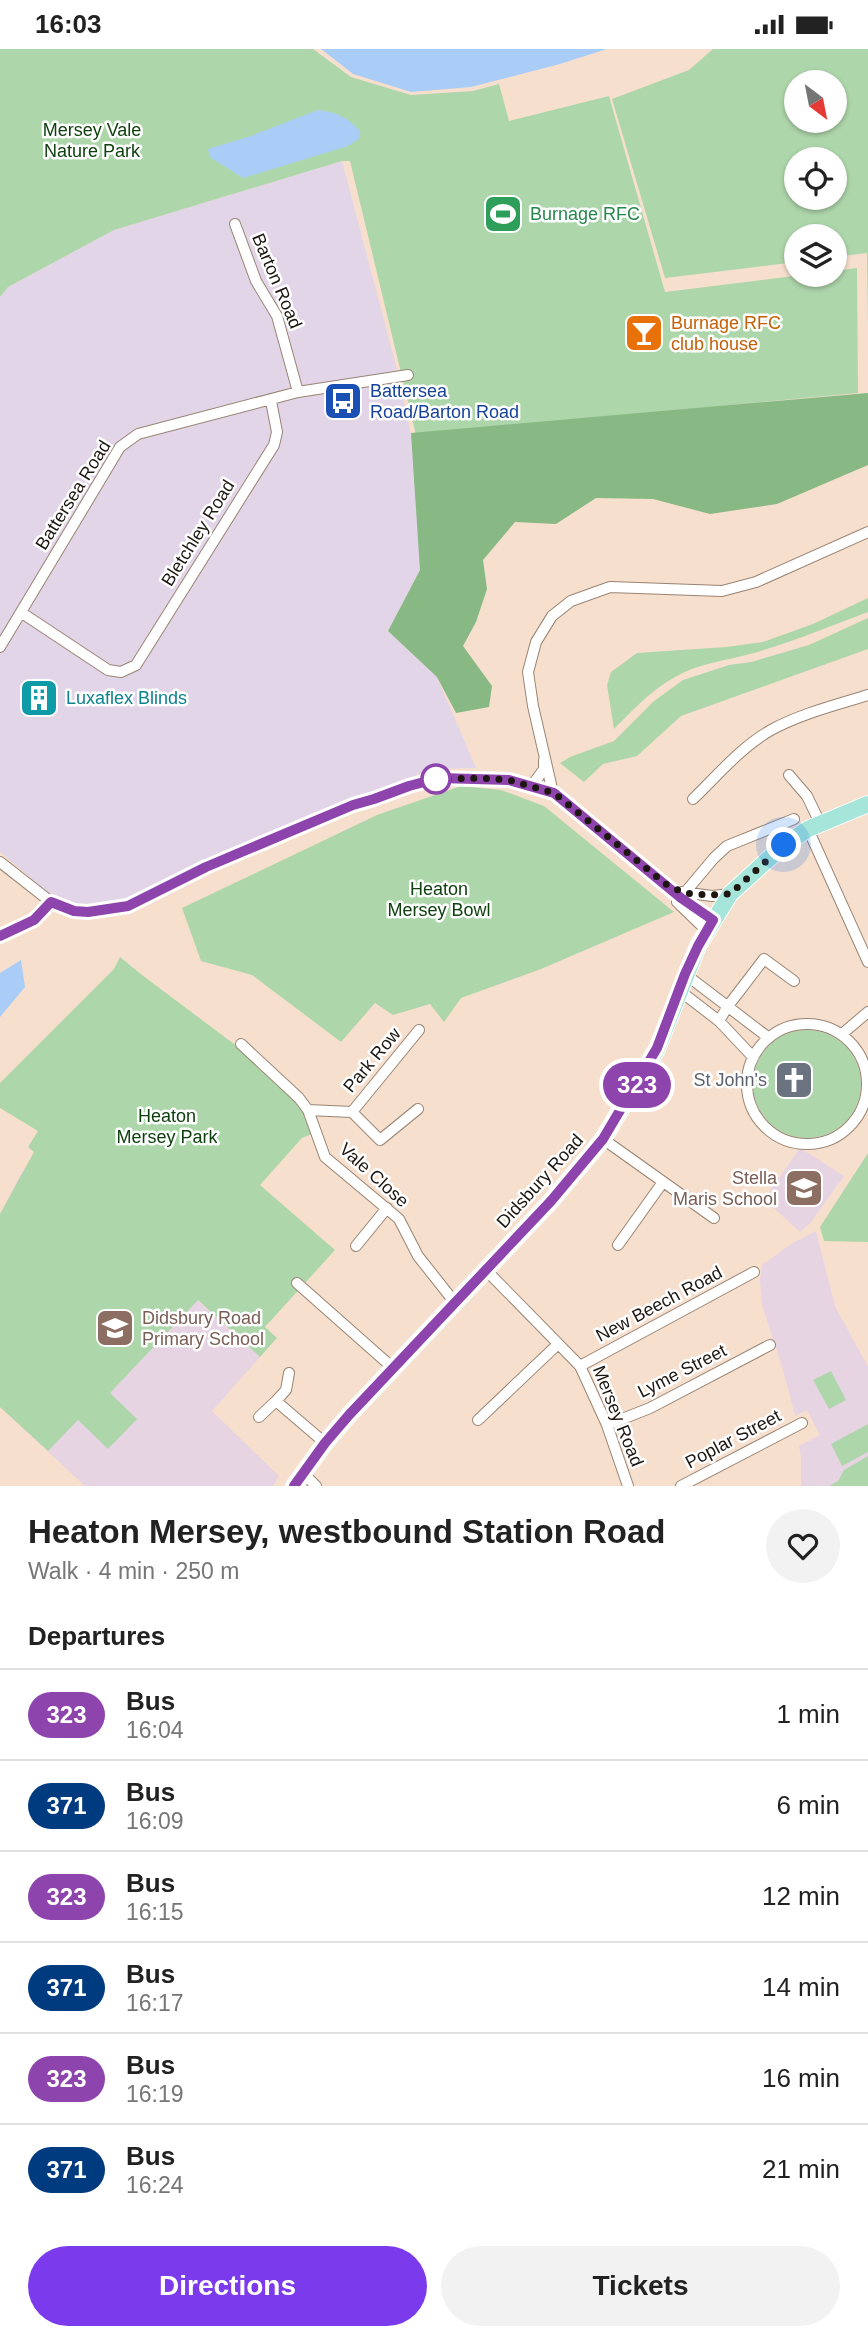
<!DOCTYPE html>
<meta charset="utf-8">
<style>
:root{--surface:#fff;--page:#f2f2f2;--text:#222;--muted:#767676;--line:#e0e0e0;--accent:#7c3aed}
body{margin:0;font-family:Helvetica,sans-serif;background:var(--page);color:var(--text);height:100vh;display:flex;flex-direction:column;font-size:26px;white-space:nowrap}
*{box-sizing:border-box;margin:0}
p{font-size:23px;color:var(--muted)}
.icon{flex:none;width:38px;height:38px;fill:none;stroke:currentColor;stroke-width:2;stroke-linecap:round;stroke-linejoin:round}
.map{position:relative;height:1437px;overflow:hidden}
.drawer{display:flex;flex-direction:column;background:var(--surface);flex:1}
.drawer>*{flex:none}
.badge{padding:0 14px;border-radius:23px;font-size:24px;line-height:46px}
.needle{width:46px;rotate:148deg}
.tools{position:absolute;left:784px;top:21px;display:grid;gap:14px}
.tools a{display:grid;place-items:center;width:63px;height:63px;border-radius:50%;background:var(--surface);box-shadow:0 2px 5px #0004;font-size:35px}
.you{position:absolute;width:35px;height:35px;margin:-18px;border:5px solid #fff;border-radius:50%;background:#1a73e8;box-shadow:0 0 0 10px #1a73e833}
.map>.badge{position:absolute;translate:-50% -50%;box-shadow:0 0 0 4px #fff}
h2{padding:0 28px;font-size:26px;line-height:63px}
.round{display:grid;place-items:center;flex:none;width:74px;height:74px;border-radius:37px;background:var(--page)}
.summary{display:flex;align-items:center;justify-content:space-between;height:119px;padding:0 28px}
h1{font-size:33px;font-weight:600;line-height:52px}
.button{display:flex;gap:14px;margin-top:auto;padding:14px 28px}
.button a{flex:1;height:80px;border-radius:42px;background:var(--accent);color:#fff;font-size:28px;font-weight:600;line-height:80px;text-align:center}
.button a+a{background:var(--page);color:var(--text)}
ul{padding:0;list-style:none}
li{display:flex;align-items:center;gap:21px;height:91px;padding:0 28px;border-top:2px solid var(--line)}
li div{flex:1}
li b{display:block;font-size:26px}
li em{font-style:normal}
li .badge{min-width:77px;font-weight:700;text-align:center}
.status{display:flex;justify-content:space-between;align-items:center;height:49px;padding:0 35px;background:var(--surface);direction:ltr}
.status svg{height:19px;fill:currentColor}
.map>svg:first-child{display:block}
.industrial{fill:#e3d5e8}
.education{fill:#e7d4e3}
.green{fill:#aed6ab;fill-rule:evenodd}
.forest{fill:#88b884}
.water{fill:#aacdf8}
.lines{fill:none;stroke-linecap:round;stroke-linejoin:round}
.minor-casing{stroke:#998473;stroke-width:12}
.primary-casing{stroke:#fff;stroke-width:18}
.minor{stroke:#fff;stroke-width:10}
.primary{stroke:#a6e5d9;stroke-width:16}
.line-casing{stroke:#fff;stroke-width:16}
.line{stroke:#8e44ad;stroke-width:10}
.walk{stroke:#1e1610;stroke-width:7;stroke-dasharray:0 12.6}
.stop-dot{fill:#fff;stroke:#8e44ad;stroke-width:3.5}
.labels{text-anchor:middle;stroke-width:5;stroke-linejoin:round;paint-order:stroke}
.park-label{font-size:18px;fill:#0f410f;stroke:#fff}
.leisure-label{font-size:18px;fill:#27864d;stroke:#fff;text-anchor:start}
.street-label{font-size:18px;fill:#1e1610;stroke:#fff}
.food-label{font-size:18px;fill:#c56008;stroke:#fff;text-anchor:start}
.transit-label{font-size:18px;fill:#164399;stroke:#fff;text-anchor:start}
.culture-label{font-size:18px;fill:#0d838f;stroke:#fff;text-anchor:start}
.worship-label{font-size:18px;fill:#5b616d;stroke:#fff;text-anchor:end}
.education-label{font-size:18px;fill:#785e54;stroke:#fff;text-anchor:end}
</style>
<div class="status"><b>16:03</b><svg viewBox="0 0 49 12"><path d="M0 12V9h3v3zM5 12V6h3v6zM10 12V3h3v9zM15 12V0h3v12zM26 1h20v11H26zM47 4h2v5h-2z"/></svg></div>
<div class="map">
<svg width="868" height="1437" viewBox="0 0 868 1437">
<rect width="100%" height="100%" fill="#f7dfce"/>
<path class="industrial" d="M342,112L395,313L421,431L420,521L388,582L437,628L476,719L431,720L215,812L137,855L76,861L58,852L0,803V248L8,238L114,181Z"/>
<path class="education" d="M800,1099L844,1127L812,1172L800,1183L764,1150Z
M41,1108L260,1308L212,1362L279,1427L273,1437H85L0,1358V1165L22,1123Z
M816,1182L835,1257L868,1318V1437H801V1409L799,1397L820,1386L807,1361L795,1367L783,1321L762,1256L760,1231L762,1216L791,1195Z"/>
<path class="green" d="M0,0H313L351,28L411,46L473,42L499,35L509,72L609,47L665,243L802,226H835V222L857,219L858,344L416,386L350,112H342L114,181L8,238L0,248Z
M713,0H868V277L867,204L835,208V187H796V213L665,229L612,50L689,21ZM796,33H835V72H796ZM796,110H835V149H796Z
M868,549V563C828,578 788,595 746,606C722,612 697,615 675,628C651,641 633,661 614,680L607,636L611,623L637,604L726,598L763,593L813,575Z
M868,569V600L681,667L637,707L603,715L584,733L560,714L570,708L614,692L654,652L683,631L729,616L751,613L809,596Z
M461,737L501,741L544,757L674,863L541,920L461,949L444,973L430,955L393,966L375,954L341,993L252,926L201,912L182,859L377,766Z
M120,908L142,926L238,998L297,1051L314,1084L302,1089L260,1136L335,1201L265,1278L277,1289L260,1308L198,1251L110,1344L137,1370L108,1400L78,1371L48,1402L0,1358V1165L34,1103L28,1098L38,1082L0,1059V1034L114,920Z
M753 1035a54 54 0 1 1 108 0a54 54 0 1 1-108 0Z
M868,1104V1193L824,1192L820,1178Z
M831,1322L846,1351L829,1360L813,1331Z
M868,1375V1403L842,1417L831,1395Z
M868,1407V1437H829L838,1432L844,1421Z"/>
<path class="forest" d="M868,344V416L777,455L710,465L653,450L596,449L556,475L515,473L483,511L487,540L476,573L463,597L492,637L489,658L456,664L437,628L388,582L420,521L411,384Z"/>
<path class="water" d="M321,0H607L560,15L471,38L411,43L353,25Z
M318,61C336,63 347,68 359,81L360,89L348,97L243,129L210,108L208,100L251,87Z
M21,911L25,938L0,968V924Z"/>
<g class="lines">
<defs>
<path id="minor" d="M235,175L256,232L277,267L298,343
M22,564L108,621L121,623L136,616L274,396L277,383L271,352
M0,598L120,398L138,385L298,343L408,326
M789,726L807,747L820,774
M531,738L544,720V711
M553,744L533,657L528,623L536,593L552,567L571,552L610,538L722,542L756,533L868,483
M693,750C717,727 741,698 771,681C800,665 836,656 868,646
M808,780L868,913
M0,813L51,853L63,859L88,863L106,861L128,857L251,798L353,756L375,750L409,737L439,729L509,731L553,744L681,849L714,871
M682,843L712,847L730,845
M677,853L714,809L727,797L794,770
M679,855L707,882
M0,887L34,871L51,853
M685,925L769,989
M680,942L719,972L753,1008
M719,972L728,957L764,910L794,932
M747 1035a60 60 0 1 1 120 0a60 60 0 1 1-120 0Z
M842,985L868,963
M241,995L299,1049L308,1061L325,1108L399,1170L418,1207L456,1255
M308,1061L352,1063L380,1091L418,1060
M352,1063L419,981
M603,1090L714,1169
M618,1196L663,1133
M356,1197L387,1159
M486,1221L580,1317L607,1376L628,1437
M297,1234L393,1319
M580,1317L754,1223
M276,1352L286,1341L289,1324
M259,1368L276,1352L325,1394
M478,1371L558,1295
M607,1376L650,1359L770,1296
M302,1423L316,1437
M681,1437L802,1374"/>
<path id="primary" d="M294,1437L325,1394L349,1366L551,1152L603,1090L657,1000L698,897L730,845L784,796L808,780L868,755"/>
</defs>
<use href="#minor" class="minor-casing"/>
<use href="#primary" class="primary-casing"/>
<use href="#minor" class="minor"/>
<use href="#primary" class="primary"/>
</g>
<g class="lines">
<defs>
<path id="line" d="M0,887L34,871L51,853L74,862L88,863L128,857L206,818L353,756L374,750L409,737L439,729L509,731L554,744L681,849L713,871L698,897L685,925L657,999L603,1090L551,1152L349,1366L325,1394L294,1437"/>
</defs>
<use href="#line" class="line-casing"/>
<use href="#line" class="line"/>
<path class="walk" d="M436,730L481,729L509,731L554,744L667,836L685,844L706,846L730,845L784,796"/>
</g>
<defs>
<symbol id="stadium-square" viewBox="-11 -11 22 22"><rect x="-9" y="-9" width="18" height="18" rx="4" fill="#2e9e5b" stroke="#fff"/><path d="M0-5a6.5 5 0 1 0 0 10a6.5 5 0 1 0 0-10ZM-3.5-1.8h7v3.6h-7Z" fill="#fff"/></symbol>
<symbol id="bar-square" viewBox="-11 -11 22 22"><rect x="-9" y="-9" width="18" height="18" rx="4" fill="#e8710a" stroke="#fff"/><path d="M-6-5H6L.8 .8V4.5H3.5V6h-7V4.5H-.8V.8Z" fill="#fff"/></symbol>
<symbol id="bus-square" viewBox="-11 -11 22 22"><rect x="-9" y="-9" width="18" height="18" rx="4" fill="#1a4fb4" stroke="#fff"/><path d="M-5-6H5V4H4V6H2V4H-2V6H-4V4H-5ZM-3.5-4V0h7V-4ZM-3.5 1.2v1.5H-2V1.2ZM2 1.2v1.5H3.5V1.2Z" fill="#fff"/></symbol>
<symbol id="building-square" viewBox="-11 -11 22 22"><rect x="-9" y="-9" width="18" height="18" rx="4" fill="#0f9aa8" stroke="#fff"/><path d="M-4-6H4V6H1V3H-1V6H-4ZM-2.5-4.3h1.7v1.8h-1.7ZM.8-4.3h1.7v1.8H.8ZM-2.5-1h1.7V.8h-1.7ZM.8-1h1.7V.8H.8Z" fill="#fff"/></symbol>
<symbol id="church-square" viewBox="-11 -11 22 22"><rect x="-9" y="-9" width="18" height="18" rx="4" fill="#6b7280" stroke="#fff"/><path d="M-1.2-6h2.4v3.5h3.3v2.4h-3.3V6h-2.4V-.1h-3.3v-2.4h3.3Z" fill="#fff"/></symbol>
<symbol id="school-square" viewBox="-11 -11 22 22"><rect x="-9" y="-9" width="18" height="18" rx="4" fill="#8d6e63" stroke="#fff"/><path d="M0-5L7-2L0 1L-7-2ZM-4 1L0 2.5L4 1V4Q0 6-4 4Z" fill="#fff"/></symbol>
</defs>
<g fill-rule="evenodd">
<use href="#stadium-square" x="481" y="143" width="44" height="44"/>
<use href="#bar-square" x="622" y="262" width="44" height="44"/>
<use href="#bus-square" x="321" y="330" width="44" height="44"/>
<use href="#building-square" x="17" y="627" width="44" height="44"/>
<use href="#church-square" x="772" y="1009" width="44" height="44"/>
<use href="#school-square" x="782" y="1117" width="44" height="44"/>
<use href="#school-square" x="93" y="1257" width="44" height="44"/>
</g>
<circle class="stop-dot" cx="436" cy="730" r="14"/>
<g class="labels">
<g class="park-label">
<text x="92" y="87">Mersey Vale<tspan x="92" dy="21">Nature Park</tspan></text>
<text x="439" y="846">Heaton<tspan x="439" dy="21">Mersey Bowl</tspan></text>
<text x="167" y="1073">Heaton<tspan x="167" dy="21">Mersey Park</tspan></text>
</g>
<g class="leisure-label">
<text x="530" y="171">Burnage RFC</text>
</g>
<g class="street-label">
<text transform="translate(277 232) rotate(67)" y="6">Barton Road</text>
<text transform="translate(73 446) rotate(-58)" y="6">Battersea Road</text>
<text transform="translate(198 484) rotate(-58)" y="6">Bletchley Road</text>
<text transform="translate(372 1011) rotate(-50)" y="6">Park Row</text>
<text transform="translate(374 1126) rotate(42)" y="6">Vale Close</text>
<text transform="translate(540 1132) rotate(-48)" y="6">Didsbury Road</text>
<text transform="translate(659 1255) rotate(-28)" y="6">New Beech Road</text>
<text transform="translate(682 1322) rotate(-27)" y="6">Lyme Street</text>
<text transform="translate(618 1367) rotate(68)" y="6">Mersey Road</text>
<text transform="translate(733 1390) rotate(-28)" y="6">Poplar Street</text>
</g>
<g class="food-label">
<text x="671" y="280">Burnage RFC<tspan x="671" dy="21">club house</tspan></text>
</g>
<g class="transit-label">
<text x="370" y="348">Battersea<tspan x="370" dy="21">Road/Barton Road</tspan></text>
</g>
<g class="culture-label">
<text x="66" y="655">Luxaflex Blinds</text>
</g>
<g class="worship-label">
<text x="767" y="1037">St John's</text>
</g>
<g class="education-label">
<text x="777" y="1135">Stella<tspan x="777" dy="21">Maris School</tspan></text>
<text x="142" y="1275" text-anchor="start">Didsbury Road<tspan x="142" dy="21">Primary School</tspan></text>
</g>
</g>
</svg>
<div class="tools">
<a><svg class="needle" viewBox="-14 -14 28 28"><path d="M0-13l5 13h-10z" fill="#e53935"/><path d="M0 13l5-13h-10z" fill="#767676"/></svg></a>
<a><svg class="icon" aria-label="locate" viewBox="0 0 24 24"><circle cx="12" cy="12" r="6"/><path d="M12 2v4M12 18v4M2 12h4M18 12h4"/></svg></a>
<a><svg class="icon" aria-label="layers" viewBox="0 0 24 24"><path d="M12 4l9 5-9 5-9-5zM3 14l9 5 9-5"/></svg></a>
</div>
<div class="you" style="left:784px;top:796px"></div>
<b class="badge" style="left:637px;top:1036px;background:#8e44ad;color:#fff">323</b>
</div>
<section class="drawer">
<div class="summary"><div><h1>Heaton Mersey, westbound Station Road</h1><p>Walk · 4 min · 250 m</p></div><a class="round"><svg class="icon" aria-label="heart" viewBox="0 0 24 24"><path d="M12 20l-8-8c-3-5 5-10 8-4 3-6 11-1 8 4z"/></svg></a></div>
<h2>Departures</h2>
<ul>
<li><span class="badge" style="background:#8e44ad;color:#fff">323</span><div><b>Bus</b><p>16:04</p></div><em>1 min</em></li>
<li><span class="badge" style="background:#003b80;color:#fff">371</span><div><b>Bus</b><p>16:09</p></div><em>6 min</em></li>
<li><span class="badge" style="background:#8e44ad;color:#fff">323</span><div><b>Bus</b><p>16:15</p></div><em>12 min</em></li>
<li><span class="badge" style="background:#003b80;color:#fff">371</span><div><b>Bus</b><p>16:17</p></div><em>14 min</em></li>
<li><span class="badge" style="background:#8e44ad;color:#fff">323</span><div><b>Bus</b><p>16:19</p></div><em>16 min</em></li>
<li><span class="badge" style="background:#003b80;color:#fff">371</span><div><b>Bus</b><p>16:24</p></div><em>21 min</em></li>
</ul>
<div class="button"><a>Directions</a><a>Tickets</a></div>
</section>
